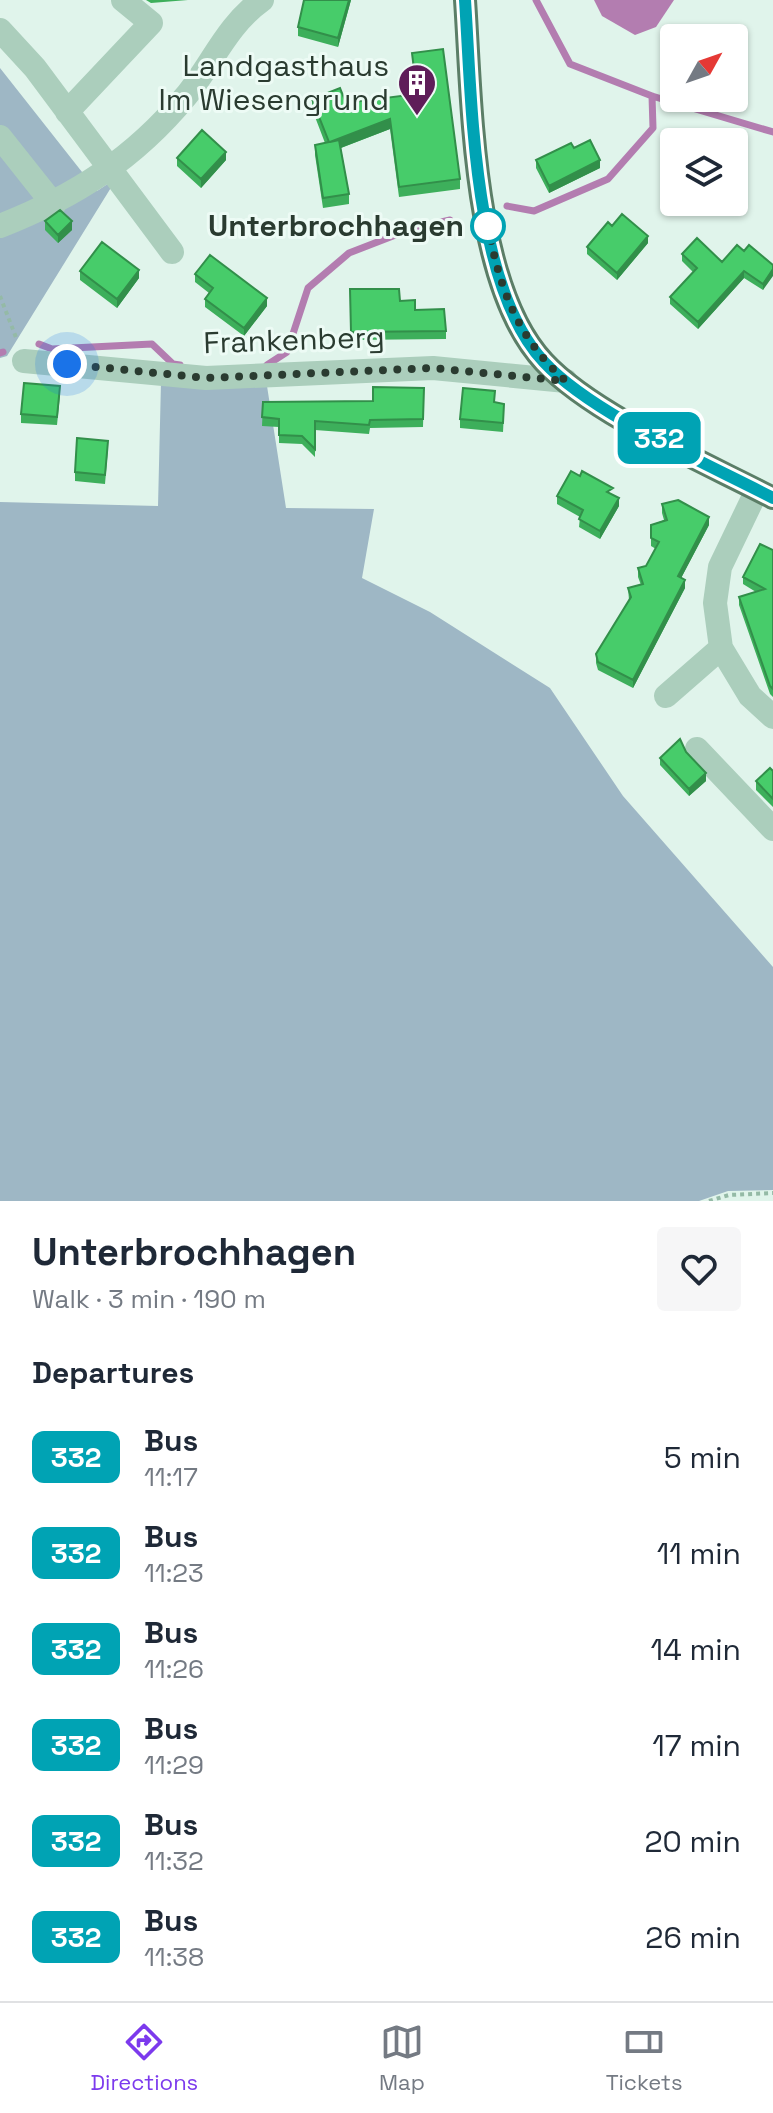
<!DOCTYPE html>
<meta charset="utf-8">
<style>
:root{--surface:#fff;--page:#f6f6f7;--text:#1f2937;--muted:#747a83;--line:#e0e1e3;--accent:#7c3aed}
body{margin:0;font-family:"Space Grotesk",sans-serif;background:var(--page);color:var(--text);height:100vh;display:flex;flex-direction:column;font-size:30px;white-space:nowrap}
*{box-sizing:border-box;margin:0}
p{font-size:26px;color:var(--muted)}
.icon{flex:none;width:44px;height:44px;fill:none;stroke:currentColor;stroke-width:2;stroke-linecap:round;stroke-linejoin:round}
.map{position:relative;height:1201px;overflow:hidden}
.side{display:flex;flex-direction:column;background:var(--surface);flex:1}
.side>*{flex:none}
.badge{padding:0 16px;border-radius:12px;font-size:28px;line-height:52px}
.needle{width:52px;rotate:50deg}
.controls{position:absolute;left:660px;top:24px;display:grid;gap:16px}
.controls a{display:grid;place-items:center;width:88px;height:88px;border-radius:8px;background:var(--surface);box-shadow:0 2px 6px #0004;font-size:40px}
.you{position:absolute;width:40px;height:40px;margin:-20px;border:6px solid #fff;border-radius:50%;background:#1a73e8;box-shadow:0 0 0 12px #1a73e833}
.map>.badge{position:absolute;translate:-50% -50%;box-shadow:0 0 0 4px #fff}
h2{padding:0 32px;font-size:30px;line-height:72px}
.round{display:grid;place-items:center;flex:none;width:84px;height:84px;border-radius:8px;background:var(--page)}
.summary{display:flex;align-items:center;justify-content:space-between;height:136px;padding:0 32px}
h1{font-size:38px;font-weight:700;line-height:60px}
ul{padding:0;list-style:none}
li{display:flex;align-items:center;gap:24px;height:96px;padding:0 32px}
li div{flex:1}
li b{display:block;font-size:30px}
li em{font-style:normal}
li .badge{min-width:88px;font-weight:700;text-align:center}
.tab-bar{display:flex;justify-content:space-around;align-items:center;height:112px;border-top:2px solid var(--line);background:var(--surface);font-size:22px;color:var(--muted)}
.tab-bar a{display:grid;justify-items:center;gap:4px}
.tab-bar .selected{color:var(--accent)}
.map>svg:first-child{display:block}
.green{fill:#9eb7c5}
.water{fill:#b37db0}
.lines{fill:none;stroke-linecap:round;stroke-linejoin:round}
.stream{stroke:#b37db0;stroke-width:7}
.path{stroke:#94baa6;stroke-width:4;stroke-dasharray:4 4;stroke-linecap:butt}
.minor{stroke:#abcebc;stroke-width:24}
.major{stroke:#5b7e67;stroke-width:24}
.wall{fill:#3daf5b}
.shaded-wall{fill:#328f4a}
.building{fill:#47cc6a;stroke:#328f4a;stroke-width:2}
.line-casing{stroke:#fff;stroke-width:18}
.line{stroke:#00a3b4;stroke-width:12}
.walk{stroke:#2a3b30;stroke-width:8;stroke-dasharray:0 14.4}
.stop-dot{fill:#fff;stroke:#00a3b4;stroke-width:4}
.labels{text-anchor:middle;stroke-width:6;stroke-linejoin:round;paint-order:stroke}
.poi-label{font-size:30px;fill:#2a3b30;stroke:#edfbf5;text-anchor:end}
.stop-label{font-size:30px;font-weight:bold;fill:#2a3b30;stroke:#edfbf5;text-anchor:end}
.street-label{font-size:30px;fill:#2a3b30;stroke:#edfbf5}
</style>
<div class="map">
<svg width="773" height="1201" viewBox="0 0 773 1201">
<rect width="100%" height="100%" fill="#e0f4eb"/>
<path class="green" d="M0,68L97,191L109,183L112,186L7,356L0,358Z
M161,382L267,386L286,508L374,509L362,578L430,612L550,688L623,796L773,967V1190L728,1191L699,1201H0V502L158,506Z"/>
<path class="water" d="M594,0H674L656,27L635,35L602,16Z"/>
<g class="lines">
<path class="stream" d="M536,0L570,64L652,96L773,132
M507,206L534,211L608,179L653,128L652,96
M39,344L52,349L152,344L173,364L180,365
M0,353L3,352
M267,365L287,352L308,288L349,253L411,229L450,220"/>
<path class="path" d="M0,296L17,340
M709,1201L729,1195L773,1193"/>
<path class="minor" d="M0,30L35,68L172,252
M67,112L151,23L123,0
M0,137L54,205
M0,226C74,197 134,159 186,96C212,64 227,25 262,0
M24,361L206,378L433,368L566,381
M721,648L750,696L773,717
M666,696L721,648L715,603L720,567L757,490
M697,749L773,829"/>
<path class="major" d="M465,0C472,102 472,285 544,362C592,414 708,464 773,498"/>
</g>
<path class="wall" d="M146,0H188L151,3Z
M304,0H351L338,47L298,36V27Z
M412,53L460,179V189L399,197L390,129L341,148L349,194V204L323,208L315,155V145L325,143L312,109V99L346,103L416,94Z
M574,148L600,168L549,193L536,168V160Z
M177,158L226,160L201,188L177,166Z
M45,221L72,230L58,243L45,230Z
M612,226L648,243L617,280L587,254V247Z
M744,251L773,265L763,290L744,278L698,329L670,304V297L693,272L682,261V254L722,262Z
M80,271L139,278L117,308L80,280Z
M195,274L267,306L244,336L205,307V299L209,293L195,282Z
M350,289L400,301L446,331V339L351,340Z
M424,388L423,427L370,428L369,434L315,430V457L302,444L279,443V427L262,426L263,402L373,401Z
M60,395L57,425L21,423V414Z
M495,403L504,412L503,432L460,428V419Z
M108,449L105,484L75,481V472Z
M613,495L619,506L600,539L579,527L580,517L557,504V496Z
M662,504L709,525L681,578L685,588L633,688L598,670L596,663V654L629,600L628,588L641,585L638,577V568L646,566L656,549L651,546V525L664,520L662,513Z
M773,550V697L770,694L739,605V597L756,592L743,584V577Z
M686,752L706,781L689,796L660,765V758Z
M773,771V807L756,790V781Z"/>
<path class="shaded-wall" d="M349,0H351L338,47V38Z
M390,119V129L330,152V142Z
M226,152V160L201,188V179Z
M600,160V168L549,193V186Z
M72,221V230L58,243V235Z
M648,236V243L617,280V273Z
M773,269V276L763,290V284Z
M139,270V278L117,308V299Z
M744,271V278L698,329V322Z
M267,298V306L244,336V328Z
M619,498V506L600,539V531Z
M709,517V525L678,584V576Z
M685,580V588L633,688V680Z
M706,773V781L689,796V789Z"/>
<path class="building" d="M304,0H349L338,38L298,27Z
M443,49L460,179L399,187L390,119L330,142L339,140L349,194L323,198L315,145L329,142L312,99L340,88L346,103L417,94L412,53Z
M202,130L226,152L201,179L177,158Z
M590,140L600,160L549,186L536,160L571,143L574,148Z
M60,210L72,221L58,235L45,221Z
M622,214L648,236L617,273L587,247L608,222L612,226Z
M697,238L722,262L737,245L744,251L749,245L773,265V269L763,284L744,271L698,322L670,297L697,268L682,254Z
M102,242L139,270L117,299L80,271Z
M210,255L267,298L244,328L205,299L213,288L195,274Z
M350,289H399L400,301L415,300V310L444,309L446,331L351,332Z
M24,383L60,386L57,417L21,414Z
M373,387L424,388L423,419L370,420L369,425L315,421V449L302,436L279,435V419L262,417L263,402L373,401Z
M463,388L495,391L494,402L504,404L503,423L460,419Z
M77,438L108,441L105,475L75,472Z
M571,471L580,476L582,471L613,488L607,492L619,498L600,531L579,519L583,510L557,496Z
M678,500L709,517L678,576L685,580L633,680L598,662L596,654L631,597L628,588L643,584L638,568L646,566L659,542L651,538V525L667,520L662,504Z
M760,544L773,550V689L770,686L739,597L765,589L743,577Z
M680,739L686,752L706,773L689,789L660,758Z
M770,768L773,771V799L756,781Z"/>
<g class="lines">
<defs>
<path id="line" d="M465,0C472,101 472,285 544,362C592,414 708,464 773,498"/>
</defs>
<use href="#line" class="line-casing"/>
<use href="#line" class="line"/>
<path class="walk" d="M67,364L206,378L433,368L566,381C516,338 497,282 487,218L488,226"/>
</g>
<defs>
<symbol id="building-pin" viewBox="-11 -11 22 30"><path d="M0 17L-7.5 6A9.5 9.5 0 1 1 7.5 6Z" fill="#5f1d59" stroke="#edfbf5"/><path d="M-4-6H4V6H1V3H-1V6H-4ZM-2.5-4.3h1.7v1.8h-1.7ZM.8-4.3h1.7v1.8H.8ZM-2.5-1h1.7V.8h-1.7ZM.8-1h1.7V.8H.8Z" fill="#fff"/></symbol>
</defs>
<g fill-rule="evenodd">
<use href="#building-pin" x="395" y="61" width="44" height="60"/>
</g>
<circle class="stop-dot" cx="488" cy="226" r="16"/>
<g class="labels">
<g class="poi-label">
<text x="389" y="76">Landgasthaus<tspan x="389" dy="34">Im Wiesengrund</tspan></text>
</g>
<g class="stop-label">
<text x="464" y="236">Unterbrochhagen</text>
</g>
<g class="street-label">
<text transform="translate(294 340) rotate(-2)" y="10">Frankenberg</text>
</g>
</g>
</svg>
<div class="controls">
<a><svg class="needle" viewBox="-14 -14 28 28"><path d="M0-13l5 13h-10z" fill="#e53935"/><path d="M0 13l5-13h-10z" fill="#747a83"/></svg></a>
<a><svg class="icon" aria-label="layers" viewBox="0 0 24 24"><path d="M12 4l9 5-9 5-9-5zM3 14l9 5 9-5"/></svg></a>
</div>
<div class="you" style="left:67px;top:364px"></div>
<b class="badge" style="left:659px;top:438px;background:#00a3b4;color:#fff">332</b>
</div>
<section class="side">
<div class="summary"><div><h1>Unterbrochhagen</h1><p>Walk · 3 min · 190 m</p></div><a class="round"><svg class="icon" aria-label="heart" viewBox="0 0 24 24"><path d="M12 20l-8-8c-3-5 5-10 8-4 3-6 11-1 8 4z"/></svg></a></div>
<h2>Departures</h2>
<ul>
<li><span class="badge" style="background:#00a3b4;color:#fff">332</span><div><b>Bus</b><p>11:17</p></div><em>5 min</em></li>
<li><span class="badge" style="background:#00a3b4;color:#fff">332</span><div><b>Bus</b><p>11:23</p></div><em>11 min</em></li>
<li><span class="badge" style="background:#00a3b4;color:#fff">332</span><div><b>Bus</b><p>11:26</p></div><em>14 min</em></li>
<li><span class="badge" style="background:#00a3b4;color:#fff">332</span><div><b>Bus</b><p>11:29</p></div><em>17 min</em></li>
<li><span class="badge" style="background:#00a3b4;color:#fff">332</span><div><b>Bus</b><p>11:32</p></div><em>20 min</em></li>
<li><span class="badge" style="background:#00a3b4;color:#fff">332</span><div><b>Bus</b><p>11:38</p></div><em>26 min</em></li>
</ul>
</section>
<nav class="tab-bar">
<a class="selected"><svg class="icon" aria-label="directions" viewBox="0 0 24 24"><path d="M12 3l9 9-9 9-9-9zM9 14v-3h6M13 9l2 2-2 2"/></svg>Directions</a>
<a><svg class="icon" aria-label="map" viewBox="0 0 24 24"><path d="M3 6l6-2 6 2 6-2v14l-6 2-6-2-6 2zM9 4v14M15 6v14"/></svg>Map</a>
<a><svg class="icon" aria-label="tickets" viewBox="0 0 24 24"><path d="M3 7h18v10H3zM15 7v10"/></svg>Tickets</a>
</nav>
